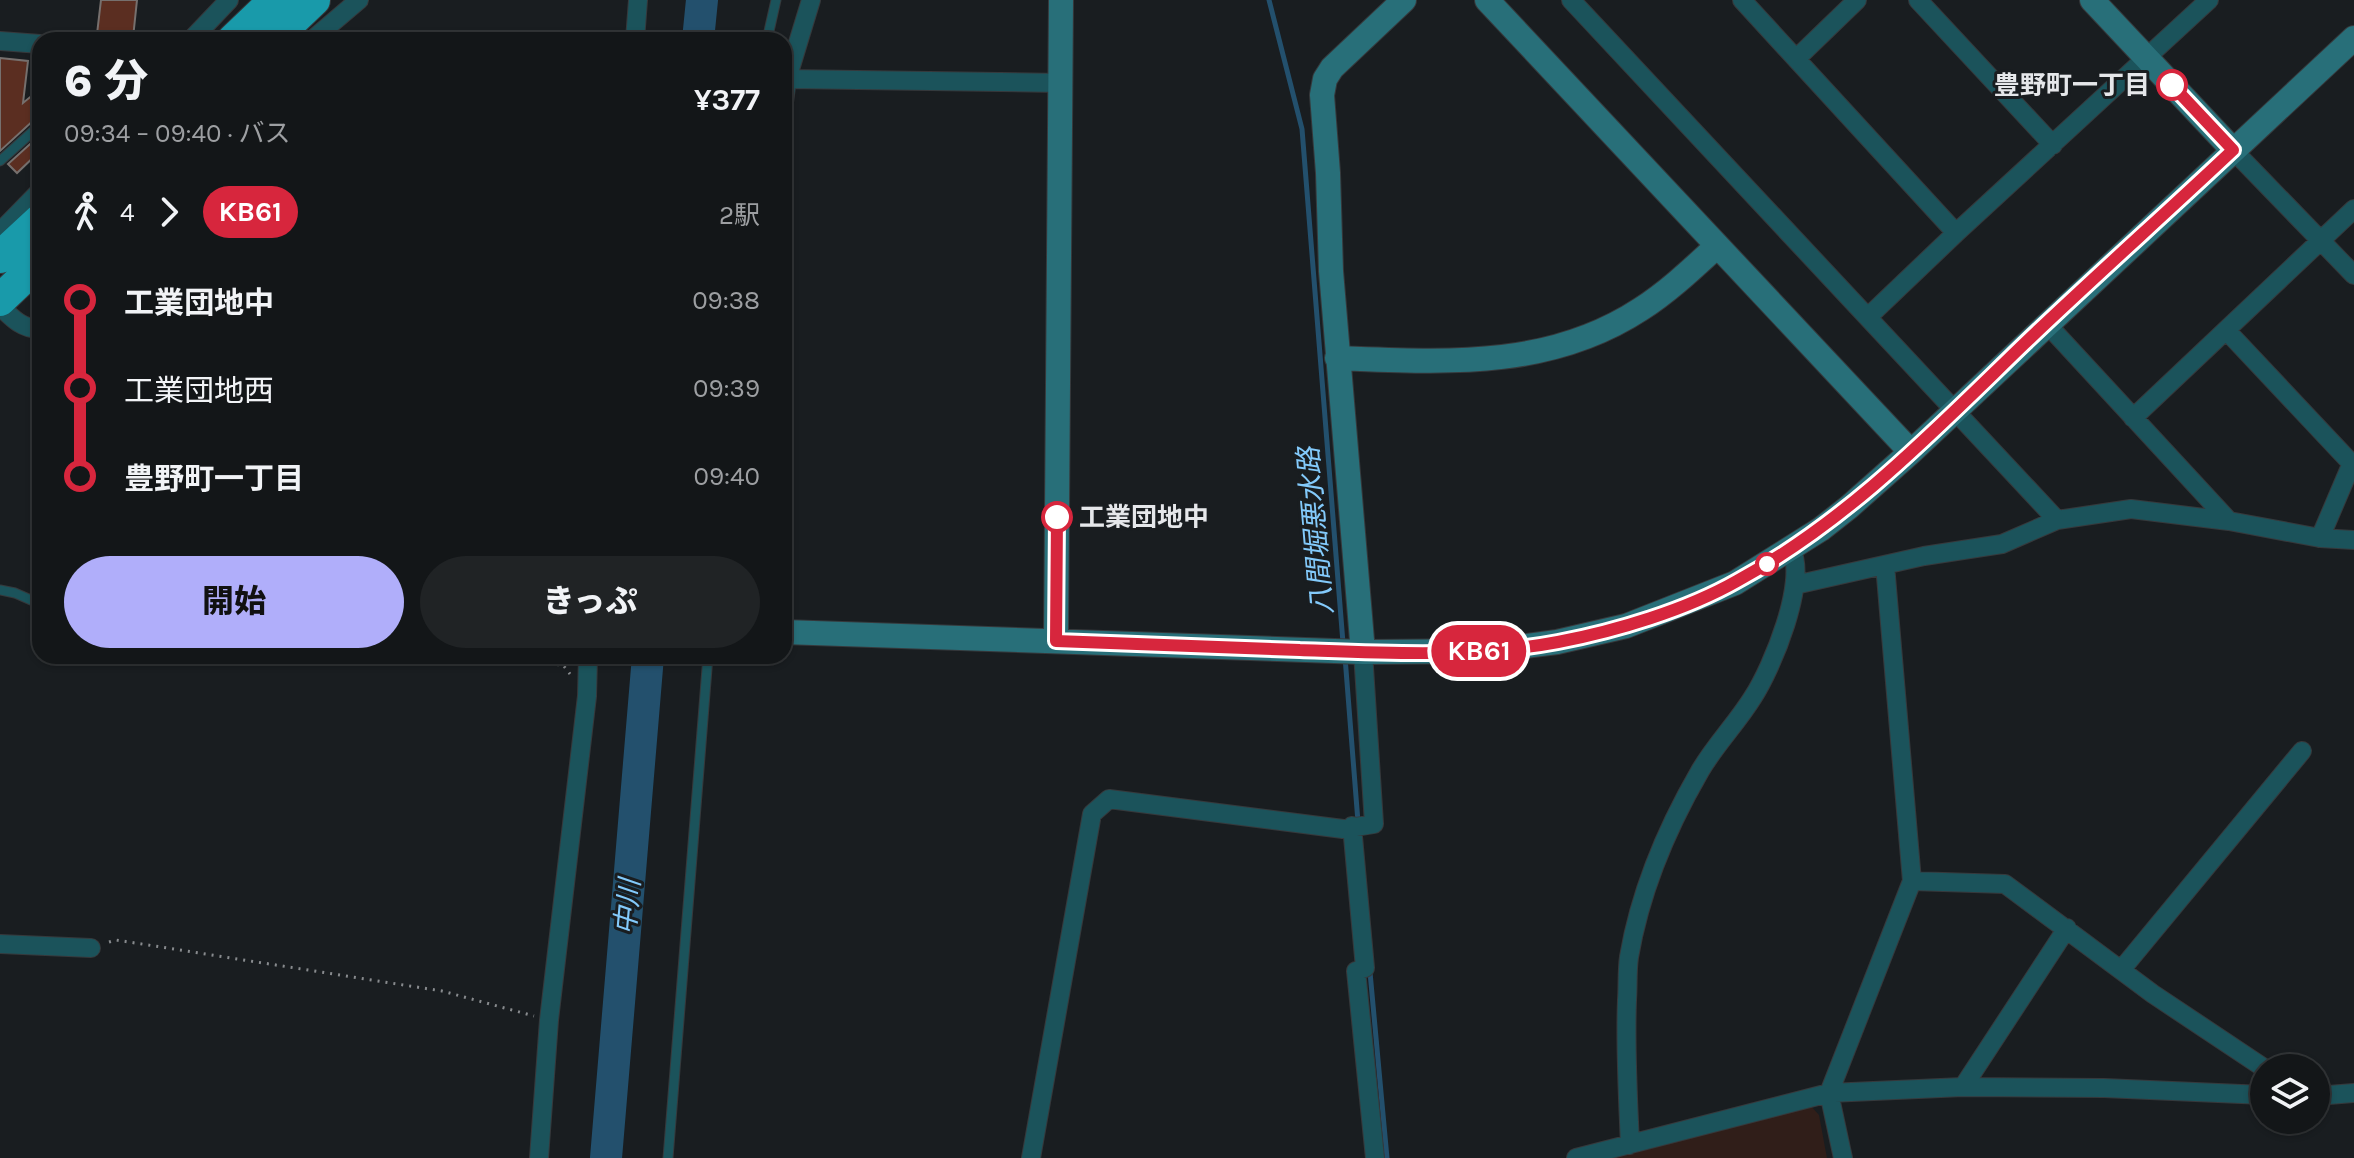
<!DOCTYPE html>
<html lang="ja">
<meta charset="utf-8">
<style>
:root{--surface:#131618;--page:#202325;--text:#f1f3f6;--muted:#9d9fa2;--line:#323537;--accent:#b0aefa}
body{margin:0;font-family:Karla,"Noto Sans JP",sans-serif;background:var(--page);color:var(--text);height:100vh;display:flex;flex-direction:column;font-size:30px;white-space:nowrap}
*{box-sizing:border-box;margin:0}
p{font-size:26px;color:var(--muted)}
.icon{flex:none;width:44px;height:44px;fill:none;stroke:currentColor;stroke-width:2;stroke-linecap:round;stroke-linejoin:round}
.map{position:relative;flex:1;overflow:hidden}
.side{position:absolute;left:32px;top:32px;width:760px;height:632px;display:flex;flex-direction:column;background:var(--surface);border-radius:24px;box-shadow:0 2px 6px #0004,0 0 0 2px var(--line)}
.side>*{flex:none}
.badge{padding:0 16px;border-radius:26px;font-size:28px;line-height:52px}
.controls{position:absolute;left:2250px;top:1054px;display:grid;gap:16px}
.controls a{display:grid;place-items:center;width:80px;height:80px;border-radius:50%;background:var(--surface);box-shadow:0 2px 6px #0004,0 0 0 2px var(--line);font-size:40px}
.map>.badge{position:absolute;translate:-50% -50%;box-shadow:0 0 0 4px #fff}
.legs{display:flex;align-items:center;gap:12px;height:88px;padding:0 32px;font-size:26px}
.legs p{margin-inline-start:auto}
.headline{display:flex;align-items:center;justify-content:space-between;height:136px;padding:0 32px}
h1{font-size:44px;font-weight:800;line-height:60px}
.action{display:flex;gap:16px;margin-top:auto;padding:16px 32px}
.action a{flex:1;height:92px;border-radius:48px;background:var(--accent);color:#111;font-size:32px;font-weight:800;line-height:92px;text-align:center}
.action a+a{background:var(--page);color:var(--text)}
ul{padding:0 32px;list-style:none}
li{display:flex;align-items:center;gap:28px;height:88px;font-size:30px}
li i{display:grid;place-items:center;width:12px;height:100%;margin:0 10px;background:currentColor}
li i::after{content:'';width:20px;height:20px;margin:-10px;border:6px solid;border-radius:50%;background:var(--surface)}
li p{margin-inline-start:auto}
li:first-child i{background:linear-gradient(#0000 50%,currentColor 0)}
li:last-child i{background:linear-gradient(currentColor 50%,#0000 0)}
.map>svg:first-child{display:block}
.education{fill:#301e19}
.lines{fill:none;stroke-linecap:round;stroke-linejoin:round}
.stream{stroke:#23506d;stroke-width:5}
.river{stroke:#23506d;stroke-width:32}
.building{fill:#5b2e21;stroke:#76706e;stroke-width:2}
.lane-casing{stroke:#36393c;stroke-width:11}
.street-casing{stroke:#36393c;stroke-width:20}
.secondary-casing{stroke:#36393c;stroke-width:26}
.highway-casing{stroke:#36393c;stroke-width:34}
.path{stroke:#888b8e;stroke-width:3;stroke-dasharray:2 6;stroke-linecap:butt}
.lane{stroke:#1b535b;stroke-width:9}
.street{stroke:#1b535b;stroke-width:18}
.secondary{stroke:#286f79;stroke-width:24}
.highway{stroke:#199aaa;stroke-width:32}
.line-1-casing{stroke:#fff;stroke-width:18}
.line-1{stroke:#d7263d;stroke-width:12}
.stop-1-dot{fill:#fff;stroke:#d7263d;stroke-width:4}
.labels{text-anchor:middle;stroke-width:6;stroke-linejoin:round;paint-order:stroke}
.stop-label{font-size:26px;font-weight:bold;fill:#e5e7ea;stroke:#191d20;text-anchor:end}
.water-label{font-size:28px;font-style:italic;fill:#83cafb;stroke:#191d20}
</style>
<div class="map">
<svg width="2354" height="1158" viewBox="0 0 2354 1158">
<rect width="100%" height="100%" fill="#191d20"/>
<path class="education" d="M1810,1105L1819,1115L1827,1158H1617Z"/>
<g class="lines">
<path class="stream" d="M1269,0L1302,129L1343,643
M1345,657L1358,822
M1370,972L1387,1158"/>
<path class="river" d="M698,40L702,0
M606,1158L648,656"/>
</g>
<path class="building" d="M101,0H137L133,38L97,34Z
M0,58L28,61L23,103L40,89V118L35,119L0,151Z
M40,135V151L17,173L8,164Z"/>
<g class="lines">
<defs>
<path id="lane" d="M767,40L776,0
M0,161L40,125
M0,590L15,593L40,604
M668,1158L708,656"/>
<path id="street" d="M1571,0L2057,520
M1742,0L1956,233
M1918,0L2053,145
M191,40L229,0
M312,40L359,0
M635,40L638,0
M0,41L40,44
M1796,59L1857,0
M787,79L1061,83
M784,102L787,79L811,0
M2233,150L2354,275
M0,232L40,191
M0,306C12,318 22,329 40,329
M1868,317L1956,233L2209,0
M2046,323L2229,521
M2226,330L2353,465
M2133,418L2354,209
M2320,538L2349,470L2354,463
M1795,585L1924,556L2002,544L2057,520L2131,509L2229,521L2320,538L2354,540
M1352,826L1365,968L1356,971L1375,1158
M1912,881L2005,884L2153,994L2264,1068
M0,944L91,948
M2121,970L2302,751
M1963,1087L2067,928
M2316,1096L2354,1093
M1630,1145C1628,1097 1625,1048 1627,1000C1628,986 1627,971 1629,957C1640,892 1667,828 1700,771C1715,745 1737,723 1753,697C1772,668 1808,581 1791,549
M539,1158L549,1020L587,696L588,656
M1031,1158L1092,814L1109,799L1343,829L1374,824L1363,652
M1576,1158L1829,1093L1963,1087L2104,1088L2264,1095
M1843,1158L1829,1093L1912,881L1885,565"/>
<path id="secondary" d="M1487,0L1911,452
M2092,0L2233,150
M1337,358C1443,362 1548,370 1641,309C1669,291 1693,268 1717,246
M784,632L1363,652L1487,651L1557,642L1626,626L1735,583L1821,529L1849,507L1911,452L2354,38
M1056,641L1061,0
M1363,652L1331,271L1328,173L1322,95L1325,79L1332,68L1404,0"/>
<path id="highway" d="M233,40L275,0
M272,40L314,0
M0,257L40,220
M0,300L40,262"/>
</defs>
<use href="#lane" class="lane-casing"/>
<use href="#street" class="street-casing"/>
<use href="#secondary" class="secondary-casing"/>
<use href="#highway" class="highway-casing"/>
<path class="path" d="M421,656L563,665L570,674
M109,942L116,940L442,991L534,1016"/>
<use href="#lane" class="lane"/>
<use href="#street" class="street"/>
<use href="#secondary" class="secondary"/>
<use href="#highway" class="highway"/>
</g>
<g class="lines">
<defs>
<path id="line-1" d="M1057,517L1056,641C1138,644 1219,647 1300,650C1385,653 1474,658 1558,642C1616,631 1686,610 1737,581C1848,521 1935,430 2024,344C2093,278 2164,215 2233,150L2172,85"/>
</defs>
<use href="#line-1" class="line-1-casing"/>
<use href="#line-1" class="line-1"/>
</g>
<g class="stop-1-dot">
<circle cx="2172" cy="85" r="14"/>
<circle cx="1057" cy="517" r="14"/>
<circle cx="1767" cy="564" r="10"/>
</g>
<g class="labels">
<g class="stop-label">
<text x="2150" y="94">豊野町一丁目</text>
<text x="1079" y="526" text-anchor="start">工業団地中</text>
</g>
<g class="water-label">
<text transform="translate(1315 531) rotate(-95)" y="10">八間堀悪水路</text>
<text transform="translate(627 907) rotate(-85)" y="10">中川</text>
</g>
</g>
</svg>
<div class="controls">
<a><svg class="icon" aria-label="layers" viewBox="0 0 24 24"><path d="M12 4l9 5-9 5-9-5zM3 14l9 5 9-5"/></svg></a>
</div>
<b class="badge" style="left:1479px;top:651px;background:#d7263d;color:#fff">KB61</b>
<section class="side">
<div class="headline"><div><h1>6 分</h1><p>09:34 – 09:40 · バス</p></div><b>¥377</b></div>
<div class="legs"><svg class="icon" aria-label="walk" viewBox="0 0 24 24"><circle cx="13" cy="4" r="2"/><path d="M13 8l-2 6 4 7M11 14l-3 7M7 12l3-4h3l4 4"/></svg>4<svg class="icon" aria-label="forward" viewBox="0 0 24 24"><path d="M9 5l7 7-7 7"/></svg><b class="badge" style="background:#d7263d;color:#fff">KB61</b><p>2駅</p></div>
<ul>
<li><i style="color:#d7263d"></i><b>工業団地中</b><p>09:38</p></li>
<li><i style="color:#d7263d"></i><span>工業団地西</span><p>09:39</p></li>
<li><i style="color:#d7263d"></i><b>豊野町一丁目</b><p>09:40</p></li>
</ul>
<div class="action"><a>開始</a><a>きっぷ</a></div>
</section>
</div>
